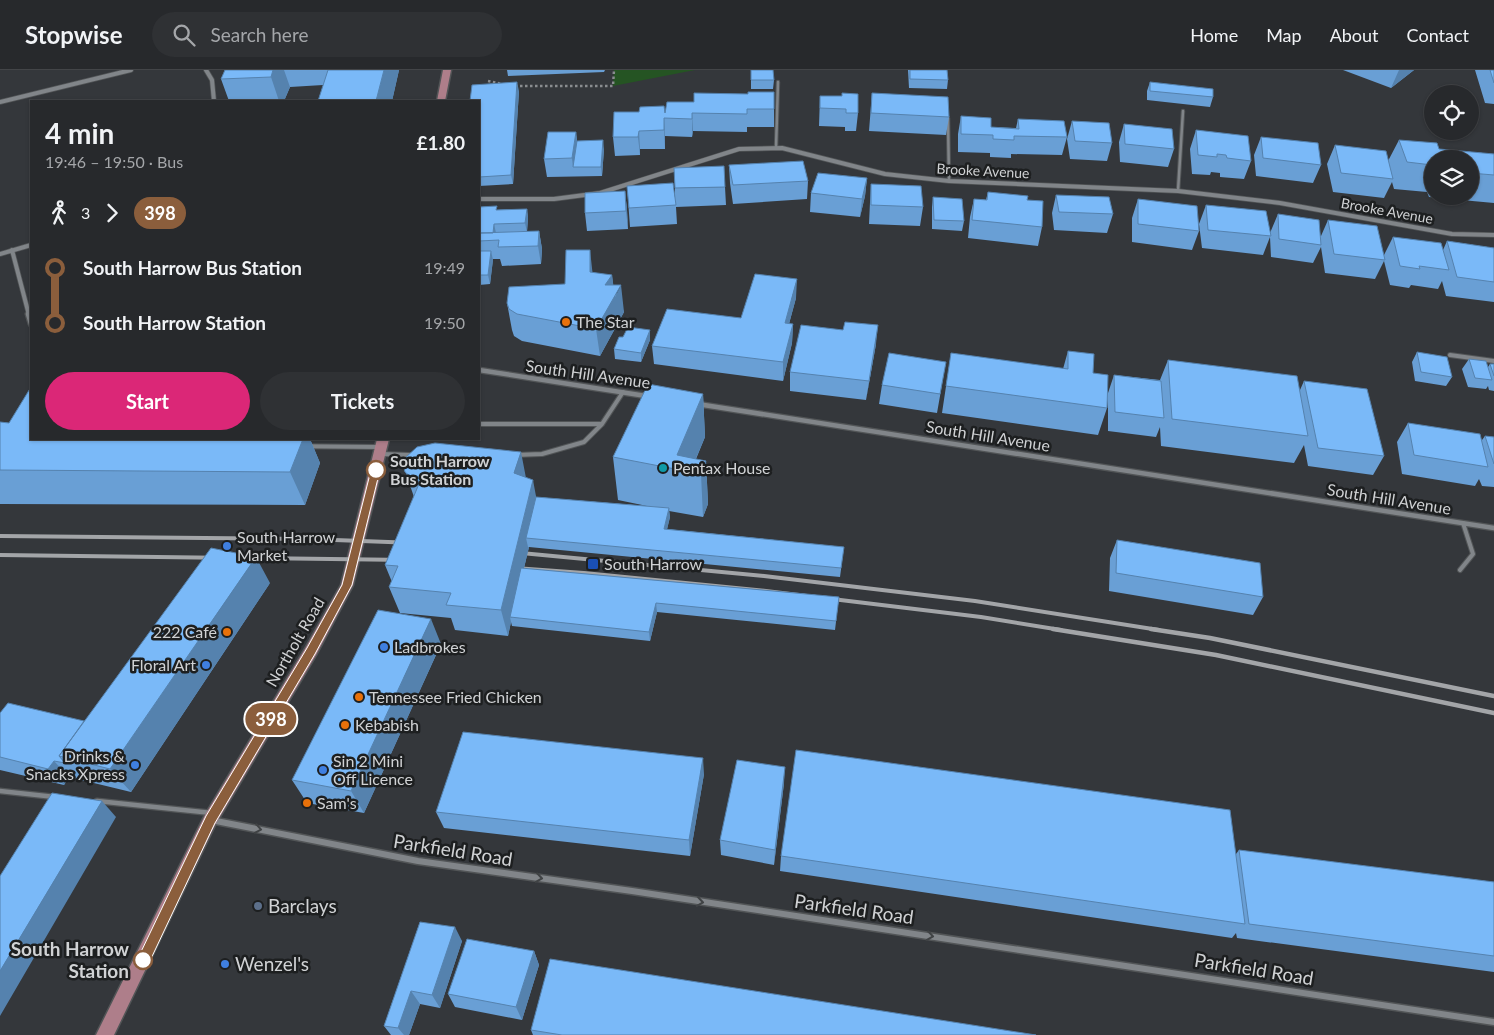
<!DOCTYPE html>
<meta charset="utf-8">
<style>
:root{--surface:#27292c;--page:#2f3134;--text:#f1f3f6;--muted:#a4a6a9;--line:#434548;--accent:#db2777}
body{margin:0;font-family:Lato,sans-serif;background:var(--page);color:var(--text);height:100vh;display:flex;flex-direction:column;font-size:19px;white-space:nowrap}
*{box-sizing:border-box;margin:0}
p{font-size:16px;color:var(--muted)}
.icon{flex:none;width:28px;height:28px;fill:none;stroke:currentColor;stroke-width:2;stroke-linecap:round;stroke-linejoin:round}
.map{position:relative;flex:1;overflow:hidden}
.side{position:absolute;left:30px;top:30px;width:450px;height:340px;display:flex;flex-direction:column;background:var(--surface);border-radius:0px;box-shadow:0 1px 4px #0004,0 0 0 1px var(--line)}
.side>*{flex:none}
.badge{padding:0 10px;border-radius:16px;font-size:18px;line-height:32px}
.controls{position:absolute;left:1424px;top:15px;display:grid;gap:10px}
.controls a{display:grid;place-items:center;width:55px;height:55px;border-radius:50%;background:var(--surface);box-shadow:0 1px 4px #0004,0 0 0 1px var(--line);font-size:25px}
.map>.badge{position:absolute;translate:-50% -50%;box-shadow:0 0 0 2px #fff}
.legs{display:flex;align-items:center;gap:8px;height:55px;padding:0 15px;font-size:16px}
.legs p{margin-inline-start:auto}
.head{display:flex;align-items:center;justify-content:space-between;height:85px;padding:0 15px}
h1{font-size:28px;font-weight:700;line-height:38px}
.button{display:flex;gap:10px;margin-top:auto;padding:10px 15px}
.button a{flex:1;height:58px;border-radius:30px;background:var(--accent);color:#fff;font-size:20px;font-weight:700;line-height:58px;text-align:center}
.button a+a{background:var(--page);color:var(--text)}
ul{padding:0 15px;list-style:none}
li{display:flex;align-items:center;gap:18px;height:55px;font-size:19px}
li i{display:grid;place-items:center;width:8px;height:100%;margin:0 6px;background:currentColor}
li i::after{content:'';width:12px;height:12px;margin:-6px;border:4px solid;border-radius:50%;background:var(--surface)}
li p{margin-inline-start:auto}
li:first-child i{background:linear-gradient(#0000 50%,currentColor 0)}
li:last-child i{background:linear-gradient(currentColor 50%,#0000 0)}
header{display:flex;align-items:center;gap:30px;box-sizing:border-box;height:70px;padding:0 25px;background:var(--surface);border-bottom:1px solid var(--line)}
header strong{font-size:24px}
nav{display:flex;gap:28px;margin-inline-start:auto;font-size:18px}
.search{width:350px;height:45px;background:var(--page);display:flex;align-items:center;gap:12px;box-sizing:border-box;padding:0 18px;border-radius:28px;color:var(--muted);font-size:19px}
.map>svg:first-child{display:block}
.green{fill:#255423}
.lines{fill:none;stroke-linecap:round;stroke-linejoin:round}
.service-far2-casing{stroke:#525557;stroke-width:4.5}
.service-far1-casing{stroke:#525557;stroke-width:6}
.service-casing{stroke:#525557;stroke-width:7}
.minor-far2-casing{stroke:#525557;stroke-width:5.5}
.minor-far1-casing{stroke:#525557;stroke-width:7}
.minor-casing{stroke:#525557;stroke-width:9}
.primary-casing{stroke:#525557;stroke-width:3}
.path{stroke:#898c8f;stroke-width:2.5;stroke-dasharray:2.5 2.5;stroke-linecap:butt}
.service-far2{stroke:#818589;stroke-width:2.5}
.service-far1{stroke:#818589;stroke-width:4}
.service{stroke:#818589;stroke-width:4.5}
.minor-far2{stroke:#818589;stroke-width:4}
.minor-far1{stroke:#818589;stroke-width:4.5}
.minor{stroke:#818589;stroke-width:6}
.primary{fill:#ae7e8a;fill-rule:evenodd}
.rail-far1{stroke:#a3a5a8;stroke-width:4}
.rail{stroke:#a3a5a8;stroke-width:4.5}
.wall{fill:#699fd5;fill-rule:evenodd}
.shaded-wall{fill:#5582ae}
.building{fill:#7ab9f8;stroke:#5582ae}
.oneway{stroke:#404345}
.line-1{fill:#8b5e3c;stroke:#fff}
.food-dot{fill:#e8710a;stroke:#1d1f20;stroke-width:2}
.culture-dot{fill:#0f9aa8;stroke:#1d1f20;stroke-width:2}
.stop-1-dot{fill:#fff;stroke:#8b5e3c;stroke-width:2.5}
.shop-dot{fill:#3f7fe0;stroke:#1d1f20;stroke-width:2}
.transit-dot{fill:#1a4fb4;stroke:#1d1f20;stroke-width:2}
.service-dot{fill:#5c6f8a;stroke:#1d1f20;stroke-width:2}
.labels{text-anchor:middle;stroke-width:5;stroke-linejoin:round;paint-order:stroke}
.far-street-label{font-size:14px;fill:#d0d2d4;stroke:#1d1f20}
.poi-label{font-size:16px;fill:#d0d2d4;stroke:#1d1f20;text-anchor:start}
.street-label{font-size:16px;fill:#d0d2d4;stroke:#1d1f20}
.stop-label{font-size:16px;font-weight:bold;fill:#d0d2d4;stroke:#1d1f20;text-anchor:start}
.near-street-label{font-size:19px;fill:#d0d2d4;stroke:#1d1f20}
.near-poi-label{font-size:19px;fill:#d0d2d4;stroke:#1d1f20;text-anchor:start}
.near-stop-label{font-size:19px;font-weight:bold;fill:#d0d2d4;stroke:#1d1f20;text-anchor:end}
</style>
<header>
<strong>Stopwise</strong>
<div class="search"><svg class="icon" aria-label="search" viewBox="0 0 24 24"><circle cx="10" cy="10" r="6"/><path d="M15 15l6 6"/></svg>Search here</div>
<nav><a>Home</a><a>Map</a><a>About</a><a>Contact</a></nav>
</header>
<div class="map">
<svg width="1494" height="965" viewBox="0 0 1494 965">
<rect width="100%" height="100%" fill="#34373b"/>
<path class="green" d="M614,0H695L613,16Z"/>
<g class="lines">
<defs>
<path id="service-far2" d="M948,48L949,111
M776,78L778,12
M1178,121L1183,41"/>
<path id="service-far1" d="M1450,285L1494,291
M479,354H602
M191,369L194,375L379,377
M382,384L465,387L542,384L584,372L602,354L623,322
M1460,500L1473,484L1463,453"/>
<path id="service" d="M0,721L55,727
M97,731L212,743"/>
<path id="minor-far2" d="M206,0L212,10L214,31
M0,32L131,0
M479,129H554L600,123L739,79L782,78L885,104L949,111L1178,121L1280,133L1452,164L1494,165
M12,180L29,245
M0,184L31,175"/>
<path id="minor-far1" d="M28,244L31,254
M479,300L1494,458"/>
<path id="minor" d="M211,750L418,791L632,821L1494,952"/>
<path id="primary" d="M443,0H451L445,31H437Z
M377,369H389L353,515L316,585L215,755L114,965H96L205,745L306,577L341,515Z"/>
</defs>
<use href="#service-far2" class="service-far2-casing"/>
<use href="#service-far1" class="service-far1-casing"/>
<use href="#service" class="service-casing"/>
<use href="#minor-far2" class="minor-far2-casing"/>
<use href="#minor-far1" class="minor-far1-casing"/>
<use href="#minor" class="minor-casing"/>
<use href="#primary" class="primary-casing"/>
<path class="path" d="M488,11L502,14
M515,16H613L614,0"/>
<use href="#service-far2" class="service-far2"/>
<use href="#service-far1" class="service-far1"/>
<use href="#service" class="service"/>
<use href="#minor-far2" class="minor-far2"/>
<use href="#minor-far1" class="minor-far1"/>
<use href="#minor" class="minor"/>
<use href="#primary" class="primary"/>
<path class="rail-far1" d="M0,466L308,469L415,473L764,506L975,531L1159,560
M0,485L408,490L584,503L766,521L981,547L1061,560"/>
<path class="rail" d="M1053,559L1216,585L1494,643
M1151,559L1210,568L1494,626"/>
</g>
<path class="wall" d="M225,0H399L392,31L323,15L290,17L284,31H229L221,9Z
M507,0H605L604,2L508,6Z
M751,0L774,10L773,19H751Z
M908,0H947L948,10L947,19L909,18Z
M1343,0H1414L1391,18Z
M1475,0H1494V34L1485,33Z
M1150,12L1213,27L1210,37L1147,30V21Z
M519,21L513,114L479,116V31Z
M774,22V57H747V62L693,61L692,67L665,66V79H640V85L615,86L613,67L639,42L665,43L694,32L748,24Z
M872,23L949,47L946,65L869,61Z
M820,26L858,43L856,61H845V57L819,56Z
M961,46L991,57L1016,58L1018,49L1067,67L1062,85L1011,84V88L990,87V83L958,82V64Z
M1072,51L1112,73L1107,91L1070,89L1067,69Z
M1124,54L1174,79L1168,97L1120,92L1119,72Z
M1196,60L1251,91L1244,109L1220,107V103L1211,102L1210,105L1192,104L1190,79Z
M576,62L577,71L604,79L602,106L547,107L544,89Z
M1261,67L1321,95L1313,113L1256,106L1254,85Z
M1399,70L1439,79L1494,84V133L1429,127L1427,122L1394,119L1392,112L1384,128L1333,122L1327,94L1335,75L1388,91ZM1432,89H1470V126H1432Z
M729,95L808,111L807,129L733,134L730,113Z
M867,108L865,126L860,147L810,142L811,123Z
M871,114L923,137L920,156L869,154L870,132Z
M627,116L675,130V118L725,117L726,135L676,137L677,154L630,157Z
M625,121L627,140L628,159L587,161L585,143Z
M988,122L1027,130L1042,157L1038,176L968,168L970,147L974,129L986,130Z
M1056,125L1113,144L1107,163L1054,160L1052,143Z
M933,127L964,151L962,161L932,159V137Z
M1138,129L1199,161L1192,180L1132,172V148Z
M1206,135L1270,163L1278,144L1321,166L1328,150L1384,185L1393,167L1443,180L1447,171L1494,178V232L1446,226L1442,211L1438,219L1411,215L1409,218L1390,215L1384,191L1375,209L1325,203L1321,177L1313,193L1271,187L1270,167L1263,185L1202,178L1199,154Z
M479,137L497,140L527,139L528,148L527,161H539L542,179L541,194L502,196L500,189H493L490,214L479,215Z
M593,203L612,205L613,215L624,242L600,286L522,271L514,266L512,260L507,233L565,214Z
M796,228L789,254H793L792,273L783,311L654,294L652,276L741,248Z
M650,260V270L641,292L615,289L614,279L623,267Z
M876,274L866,330L790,321V302Z
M1068,281L1093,303L1108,323L1114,305L1160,310L1168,290L1300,320L1304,311L1384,386L1373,405L1308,396L1304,375L1294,393L1161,376L1160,357L1156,367L1108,361V328L1107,338L1098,365L942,343L951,283L1063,299Z
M1417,282L1452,307L1446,316L1415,311L1412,292Z
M1469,289L1488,297L1490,294H1494V321L1489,320L1488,316L1486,319L1468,317L1462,299Z
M946,292L937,343L879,334L882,315Z
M703,324L705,367L696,389L706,391L708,434L703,447L669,441L670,447L667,459L844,477L840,507L529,477L524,498L839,527L835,560L657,542L650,571L512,556L511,552L508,566L455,560L451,548L400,543L389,517L392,512L385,495L414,427L403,395L526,408L536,427L647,436L618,430L613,387Z
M0,352L9,353L31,369H310L320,393L305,435L0,434Z
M1408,353L1482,370L1485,366L1494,367V417L1482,416L1479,409L1475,416L1402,404L1397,372Z
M1117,470L1263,527L1253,545L1109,521L1110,488Z
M270,513L131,722L69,707L64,715L0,700V643L84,651Z
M441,574L364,743L307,733L292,710Z
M704,704L690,786L444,758L436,742Z
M784,713L774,795L721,785L720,770Z
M1239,780L1494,812V902L1237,868L1236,863L1232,868L780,801L781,786L1236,784Z
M420,852L462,871L440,938L420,934L409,965H391L384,956Z
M534,881L539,895L522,950L455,937L448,924Z
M531,960L1036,965H533Z"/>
<path class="shaded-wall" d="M273,0H284L290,17L284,31H279L271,7Z
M384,0H399L392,31H376Z
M1399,0H1414L1391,18Z
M517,12L519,21L513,114L511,105Z
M692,43L693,61L692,67Z
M664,48L665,66V79L664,60Z
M639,61L640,79V85L638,67Z
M576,62L578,80L573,97L572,88Z
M603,70L604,79L602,106L601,97Z
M867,108L865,126L860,147L862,129Z
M625,121L627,140L628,159L626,141Z
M527,139L528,148L527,162L525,153Z
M494,154L496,163L492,170Z
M539,161L542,179L541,194L538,176Z
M590,180L593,207L590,202Z
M491,181L493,190L490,214L488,205Z
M612,205L615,227L621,215L624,242L600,286L596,259L605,215Z
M797,209L796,228L784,272L785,253Z
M793,254L792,273L783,311V292Z
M878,255L876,274L866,330L869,311Z
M650,260V270L641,292V283Z
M703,324L705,367L690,402L677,385Z
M303,369H310L320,393L305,435L290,402Z
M521,382L526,408L514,403Z
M706,391L708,434L703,447L701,404Z
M533,410L538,437L526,468L528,477H529L512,548L510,547L511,552L508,566L501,540Z
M669,438L670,447L665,468L664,459Z
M256,487L270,513L131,722L110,699Z
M656,533L657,542L650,571L649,562Z
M431,549L441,574L364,743L351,721Z
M703,688L704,704L690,786L689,770Z
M54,691L69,707L64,715L48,699Z
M785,697L784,713L774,795L775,780Z
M102,731L116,747L0,946V901Z
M455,857L462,871L440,938L432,925Z
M534,881L539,895L522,950L516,937Z
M411,921L420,934L409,965H404L398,958Z"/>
<path class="building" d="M225,0H273L271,7L221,9Z
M328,0H384L376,31H318Z
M751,0H773L774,10H751Z
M910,0H947L948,10L910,9Z
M1490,0H1494V13Z
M517,12L511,105L479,107V31H470L472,15Z
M1150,12L1213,19V27L1150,21Z
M748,22H774V39H747V44L692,43V49L664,48V60L639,61L638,67H613L614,42H639L640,37L664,36L665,43L667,32H694V23L748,24Z
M842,23L858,24V43H846V39L820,38V26H842Z
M872,23L948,27L949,47L871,43Z
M961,46L991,48V57L1019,59L1018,49L1064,51L1067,67L1014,66V70L993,69V65L961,64Z
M1072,51L1109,53L1112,73L1075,71Z
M1124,54L1172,59L1174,79L1125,74Z
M1196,60L1248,66L1251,91L1227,88L1226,85L1217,84V87L1198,85Z
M548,62H576L572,88L544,89Z
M1261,67L1318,73L1321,95L1263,88Z
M603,70L601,97H573L577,71Z
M1399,70L1437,73L1439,79L1494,84V105L1470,103V89H1432V95L1407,92Z
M1335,75L1386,81L1393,109L1341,103Z
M803,91L808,111L733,115L729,95Z
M724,96L725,117L675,118L674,98Z
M818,103L867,108L862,129L811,123Z
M673,113L676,135L629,138L627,116Z
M871,114L921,116L923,137L871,135Z
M625,121L626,141L585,143V123Z
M988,122L1028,126L1027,130L1043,131L1042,157L972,150L974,129L987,130Z
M1056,125L1109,127L1113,144L1059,142Z
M933,127L962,129L964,151L934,150Z
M1138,129L1197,136L1199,161L1138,154Z
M1206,135L1266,141L1271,166L1208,160Z
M497,136L496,140L527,139L525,153L494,154L493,163H479V137Z
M1278,144L1319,150L1321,175L1279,169Z
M1328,150L1377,156L1385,190L1334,184Z
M539,161L538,176L498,177L499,170L479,171V163Z
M1393,167L1441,173L1449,200L1419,196L1420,199L1400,196Z
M1447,171L1494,178V212L1457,207Z
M566,180H590V202L612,205L605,215H621L596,259L517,244L509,239L507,233L509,217L565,214Z
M479,181H491L488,205H479Z
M755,204L797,209L785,253L793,254L783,292L652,276L667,239L741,248Z
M845,252L878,255L869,311L790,302L801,255L843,260Z
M628,257L650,260L641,283L614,279L619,267H623Z
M1068,281L1094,284L1093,303L1108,305L1107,338L946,316L951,283L1068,299Z
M1417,282L1447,287L1452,307L1421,302Z
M889,283L946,292L940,324L882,315Z
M1469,289L1486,291L1492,310L1475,308Z
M1168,290L1297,306L1308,366L1172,349Z
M1490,294H1494V306Z
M1114,305L1161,311L1164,348L1115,342Z
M1304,311L1367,319L1384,386L1318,378Z
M648,314L703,324L677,385L706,391L701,404L613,387Z
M31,317V369H303L290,402L0,400V352L9,353Z
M1408,353L1480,364L1488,397L1414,385Z
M1485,366L1494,367V394Z
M435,373L521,382L514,403L533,410L501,540L446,535L451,523L389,517L398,496L385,495L421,409L411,407L405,402L403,395L405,388L417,377Z
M536,427L669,438L664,459L844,477L841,498L526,468Z
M1117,470L1260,493L1263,527L1116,503Z
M211,478L256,487L110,699L59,686Z
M521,498L839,527L836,551L656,533L649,562L510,547Z
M378,540L431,549L351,721L292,710Z
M8,633L84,651L59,686L65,693L54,691L48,699L0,687V643Z
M463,662L703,688L689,770L436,742Z
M796,680L1230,740L1245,854L781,786Z
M737,690L785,697L775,780L720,770Z
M52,723L102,731L0,901V806Z
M1239,780L1494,812V886L1249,854Z
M420,852L455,857L432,925L411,921L398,958L384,956Z
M467,869L534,881L516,937L448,924Z
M550,889L1036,965H562L531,960Z"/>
<defs><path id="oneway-chevron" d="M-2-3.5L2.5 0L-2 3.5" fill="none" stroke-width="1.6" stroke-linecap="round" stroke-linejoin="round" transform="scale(1.25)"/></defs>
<g class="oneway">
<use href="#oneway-chevron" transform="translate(258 759) rotate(11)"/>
<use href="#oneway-chevron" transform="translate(539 808) rotate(8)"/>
<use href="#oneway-chevron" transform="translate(700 832) rotate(8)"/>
<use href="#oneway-chevron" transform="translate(930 866) rotate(8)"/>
</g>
<path class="line-1" d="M376,396L380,400L352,515L315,584L215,753L148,895L143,896L139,895L137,890L139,886L206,746L307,578L342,515L371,400Z"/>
<g class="food-dot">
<circle cx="566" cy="252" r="5"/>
<circle cx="227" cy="562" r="5"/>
<circle cx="359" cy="627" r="5"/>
<circle cx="345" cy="655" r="5"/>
<circle cx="307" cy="733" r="5"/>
</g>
<circle class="culture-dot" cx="663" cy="398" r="5"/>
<g class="stop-1-dot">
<circle cx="376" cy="400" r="9"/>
<circle cx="143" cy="890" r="9"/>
</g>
<g class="shop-dot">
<circle cx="227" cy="476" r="5"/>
<circle cx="384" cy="577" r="5"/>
<circle cx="206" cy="595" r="5"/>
<circle cx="135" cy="695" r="5"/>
<circle cx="323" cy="700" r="5"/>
<circle cx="225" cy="894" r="5"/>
</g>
<rect class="transit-dot" x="587" y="488" width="12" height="12" rx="2.5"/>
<circle class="service-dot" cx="258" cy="836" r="5"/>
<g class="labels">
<g class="far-street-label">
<text transform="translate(983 101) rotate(3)" y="5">Brooke Avenue</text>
<text transform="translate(1387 141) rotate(10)" y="5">Brooke Avenue</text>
</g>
<g class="poi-label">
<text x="576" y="258">The Star</text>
<text x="673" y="404">Pentax House</text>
<text x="237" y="473">South Harrow<tspan x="237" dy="18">Market</tspan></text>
<text x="604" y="500">South Harrow</text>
<text x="217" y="568" text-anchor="end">222 Café</text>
<text x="394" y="583">Ladbrokes</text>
<text x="196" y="601" text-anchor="end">Floral Art</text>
<text x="369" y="633">Tennessee Fried Chicken</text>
<text x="355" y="661">Kebabish</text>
<text x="125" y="692" text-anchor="end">Drinks &amp;<tspan x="125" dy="18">Snacks Xpress</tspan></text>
<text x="333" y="697">Sin 2 Mini<tspan x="333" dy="18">Off Licence</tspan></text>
<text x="317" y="739">Sam's</text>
</g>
<g class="street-label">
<text transform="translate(588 304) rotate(8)" y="6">South Hill Avenue</text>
<text transform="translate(988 366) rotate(9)" y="6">South Hill Avenue</text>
<text transform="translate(1389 429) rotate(9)" y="6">South Hill Avenue</text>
<text transform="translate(295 572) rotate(-60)" y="6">Northolt Road</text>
</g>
<g class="stop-label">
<text x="390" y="397">South Harrow<tspan x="390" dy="18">Bus Station</tspan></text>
</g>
<g class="near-street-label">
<text transform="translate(453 780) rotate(9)" y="7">Parkfield Road</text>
<text transform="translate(854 839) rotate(8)" y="7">Parkfield Road</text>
<text transform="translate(1254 899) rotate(9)" y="7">Parkfield Road</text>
</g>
<g class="near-poi-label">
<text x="268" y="843">Barclays</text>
<text x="235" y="901">Wenzel's</text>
</g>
<g class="near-stop-label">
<text x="129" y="886">South Harrow<tspan x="129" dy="22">Station</tspan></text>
</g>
</g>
</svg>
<div class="controls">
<a><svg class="icon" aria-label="locate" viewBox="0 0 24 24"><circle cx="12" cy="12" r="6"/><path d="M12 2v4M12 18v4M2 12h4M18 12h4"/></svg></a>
<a><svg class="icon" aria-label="layers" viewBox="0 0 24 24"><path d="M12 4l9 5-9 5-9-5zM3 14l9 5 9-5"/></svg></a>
</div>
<b class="badge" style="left:271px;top:649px;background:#8b5e3c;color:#fff">398</b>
<section class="side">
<div class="head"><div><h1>4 min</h1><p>19:46 – 19:50 · Bus</p></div><b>£1.80</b></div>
<div class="legs"><svg class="icon" aria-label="walk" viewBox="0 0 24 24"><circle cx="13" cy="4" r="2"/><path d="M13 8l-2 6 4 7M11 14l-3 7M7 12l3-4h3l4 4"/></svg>3<svg class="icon" aria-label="forward" viewBox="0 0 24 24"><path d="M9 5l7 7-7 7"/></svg><b class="badge" style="background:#8b5e3c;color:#fff">398</b></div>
<ul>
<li><i style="color:#8b5e3c"></i><b>South Harrow Bus Station</b><p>19:49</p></li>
<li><i style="color:#8b5e3c"></i><b>South Harrow Station</b><p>19:50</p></li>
</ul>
<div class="button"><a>Start</a><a>Tickets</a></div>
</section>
</div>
